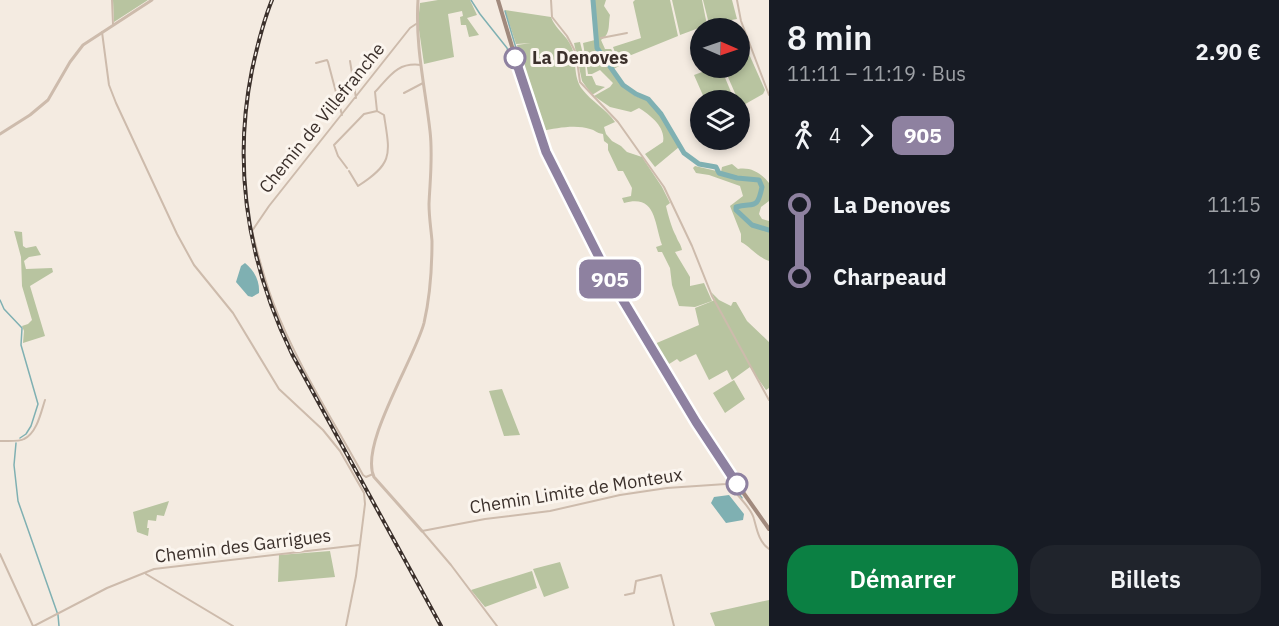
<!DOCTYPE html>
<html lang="fr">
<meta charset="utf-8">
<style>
:root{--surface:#171b24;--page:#20242c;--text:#f1f3f6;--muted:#9ea1a6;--accent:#0b8043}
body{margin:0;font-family:"IBM Plex Sans",sans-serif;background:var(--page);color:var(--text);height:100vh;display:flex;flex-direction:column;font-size:22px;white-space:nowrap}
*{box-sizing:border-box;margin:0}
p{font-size:20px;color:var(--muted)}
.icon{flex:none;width:33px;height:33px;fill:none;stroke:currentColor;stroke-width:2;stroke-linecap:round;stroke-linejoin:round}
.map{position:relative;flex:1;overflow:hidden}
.side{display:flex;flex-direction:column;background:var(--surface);width:510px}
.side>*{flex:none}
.badge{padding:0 12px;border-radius:9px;font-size:21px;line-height:39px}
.needle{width:39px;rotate:92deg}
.buttons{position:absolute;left:690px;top:18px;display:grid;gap:12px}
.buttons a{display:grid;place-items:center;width:60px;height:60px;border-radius:50%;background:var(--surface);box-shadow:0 3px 9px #0003;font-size:30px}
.map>.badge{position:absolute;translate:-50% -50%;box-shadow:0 0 0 3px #fff}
.legs{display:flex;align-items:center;gap:9px;height:66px;padding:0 18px;font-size:20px}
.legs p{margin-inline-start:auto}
.summary{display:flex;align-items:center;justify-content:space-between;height:102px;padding:0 18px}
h1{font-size:33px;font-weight:600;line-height:45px}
.button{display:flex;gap:12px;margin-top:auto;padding:12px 18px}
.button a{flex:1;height:69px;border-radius:24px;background:var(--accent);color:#fff;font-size:24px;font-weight:600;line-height:69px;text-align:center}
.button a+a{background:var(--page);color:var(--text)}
ul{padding:0 18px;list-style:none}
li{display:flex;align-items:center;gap:21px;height:72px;font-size:22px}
li i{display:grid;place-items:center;width:9px;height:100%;margin:0 8px;background:currentColor}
li i::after{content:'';width:15px;height:15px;margin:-8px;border:4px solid;border-radius:50%;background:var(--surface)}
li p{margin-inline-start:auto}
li:first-child i{background:linear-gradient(#0000 50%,currentColor 0)}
li:last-child i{background:linear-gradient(currentColor 50%,#0000 0)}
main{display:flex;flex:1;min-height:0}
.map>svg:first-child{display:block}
.green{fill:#b8c4a0}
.water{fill:#7fb0b2}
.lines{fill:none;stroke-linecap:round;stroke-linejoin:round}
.stream{stroke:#7fb0b2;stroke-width:1.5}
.river{stroke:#7fb0b2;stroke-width:5}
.minor{stroke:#cdbbac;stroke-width:2}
.tertiary{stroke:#cdbbac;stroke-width:3}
.secondary{stroke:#a18a7d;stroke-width:4}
.rail-casing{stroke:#3b302b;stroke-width:4}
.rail{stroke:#fbf5ee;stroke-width:1.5;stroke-dasharray:4.5;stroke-linecap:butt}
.line-1-casing{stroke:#fff;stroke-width:14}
.line-1{stroke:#8e81a0;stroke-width:9}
.stop-1-dot{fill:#fff;stroke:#8e81a0;stroke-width:3}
.labels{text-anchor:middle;stroke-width:6;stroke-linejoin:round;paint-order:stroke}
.stop-label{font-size:18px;font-weight:bold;fill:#3b302b;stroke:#fbf5ee;text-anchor:start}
.street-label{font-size:18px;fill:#3b302b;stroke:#fbf5ee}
</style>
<main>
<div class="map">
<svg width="769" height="626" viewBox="0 0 769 626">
<rect width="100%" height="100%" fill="#f4ebe1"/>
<path class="green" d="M113,0H148L114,22Z
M438,0H470L477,15L467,18L479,35L469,37L466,25H461L460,17L463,16L462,11L448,14L454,57L424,64L418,23L420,3Z
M593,0H606L604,6L610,15C608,25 611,34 601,40L605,49H611L617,58L613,47L641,38L633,2L635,0H670L678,36L619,60L618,58L619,66L612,70L622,86L635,96L647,100L660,115L679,147L655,167L645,154L663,142C666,127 650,115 639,108L631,112L610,107L594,96L610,87L613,83L600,70L592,74H588L583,43L595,40Z
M672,0H702L707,25L680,35Z
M703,0H732L737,19L709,24Z
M505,10L551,17C555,29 567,35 572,48C577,61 573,77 582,89C591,101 606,109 615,122L604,127L606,134L612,141L621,146L627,152L642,157L662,187L670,203L666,206C668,215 672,229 676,236C678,242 681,244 682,250L675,252L690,277V286L704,283L712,301L695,307L679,306L672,285L670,268L662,252H658L656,247L662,245C654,222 656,194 624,203L622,198L631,196L632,188L623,171H618L608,150V144L604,141L603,134C596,133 595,130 590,129C576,124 556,128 542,131L517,45L531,43L516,44Z
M580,42L585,62L586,76H592L596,85L605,87L592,95L582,81L574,43Z
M749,54L765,90L763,94L740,107V100H738L724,68H740V57Z
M713,68H721L731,92L724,94L727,100H705L694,75Z
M732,164L738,169C751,167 761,173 769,183V201L761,207L759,214L762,219L769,221V261C757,257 752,248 741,242V234L730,206L743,196L740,186L709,175L696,173L693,168L695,166L721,172L722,167Z
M14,231L22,232L23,246L26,248L36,246L41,255L29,257L24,261L26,269L52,268L53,272L30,286L45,336L23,343L24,331L22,326L28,324L32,320L22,286L21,257Z
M711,292L719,300L731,306L733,302H736L747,321L769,342V388L766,390L750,367L732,380L727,370L709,380L696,354L680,362L677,359L666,366L652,345L699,325L695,308L715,300Z
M734,380L745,399L725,413L713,393Z
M502,389L520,435L504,436L489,391Z
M169,501L164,516L157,515L156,521L148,520L147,528H149L148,536L137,532L133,512Z
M330,551L335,577L278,582L279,555Z
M560,562L569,588L544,597L533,569Z
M532,571L537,588L485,607L471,590Z
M769,600V626H715L710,613Z"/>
<path class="water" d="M245,263C254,270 260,281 259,293L252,297L248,296L236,282L241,266Z
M729,495L744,514L743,520L726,523L711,503L714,497Z"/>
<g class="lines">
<path class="stream" d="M471,0L480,14L507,48L540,152
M505,11L541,132
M542,136L548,151
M549,154L556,169
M542,155L613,291L704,444L742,498
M551,168L563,192
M576,206L603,261L638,320
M0,300L4,309L22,328L21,345L38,404L31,426L26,434L20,438
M16,443L14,465L18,501L58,615L59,626"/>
<path class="river" d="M593,0L597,48L623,85L636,94L648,99L661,114L684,153L699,164L716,167L719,173L737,178L759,180L762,187C757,211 754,202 736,207V210L752,225L769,230"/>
<path class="minor" d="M112,0L113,24
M551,0L552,17L567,36L576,53L580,82L618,122L664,187L692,246L712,296L769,400
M737,0L741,21L769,95
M102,32L109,85L116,103L177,234L194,265L233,313L279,389L323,430L340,451L364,493L365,504L356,576L346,626
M601,38L627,33
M350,61L356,98
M316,63L327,60L328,62L342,115
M404,93L423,83
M347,168L338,156L334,145L364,114L377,111L375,92C390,76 397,62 421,65
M349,171L358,186C394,163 390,154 384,115L377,111
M0,441C7,441 19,442 24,439C37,433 41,412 45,400
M373,474L366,477L363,475C332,418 296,363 273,302C264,279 258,255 252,231L269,206L410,28L416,24
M729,483C735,495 751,506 754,519C757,530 759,542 769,549
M0,554L33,626
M146,574L233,626
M625,595L634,593L636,581L661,575L674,626
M34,626L107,588L154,569L359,545
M497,626L451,565L422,531L485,519L550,511L620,495L667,488L726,484L734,480"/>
<path class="tertiary" d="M418,0C415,45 425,87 430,131C433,156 430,180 429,204C429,217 431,229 432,241C432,267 430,297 424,323C415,358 359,445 374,477L422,531
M0,134L30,115L48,100L70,62L83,45L152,0"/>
<path class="secondary" d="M498,0L537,130L550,161L609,277L668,376L711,447L769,529"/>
<defs>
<path id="rail" d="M272,0C263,22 257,47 252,70C232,170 248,263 292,354L441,626"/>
</defs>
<use href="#rail" class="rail-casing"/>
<use href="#rail" class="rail"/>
</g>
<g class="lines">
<defs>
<path id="line-1" d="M515,58L546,152L609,277L696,422L737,484"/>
</defs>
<use href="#line-1" class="line-1-casing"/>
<use href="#line-1" class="line-1"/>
</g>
<g class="stop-1-dot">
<circle cx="515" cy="58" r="10"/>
<circle cx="737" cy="484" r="10"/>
</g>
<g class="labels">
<g class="stop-label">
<text x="532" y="64">La Denoves</text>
</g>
<g class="street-label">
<text transform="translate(322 118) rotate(-51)" y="6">Chemin de Villefranche</text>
<text transform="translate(576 491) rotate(-9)" y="6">Chemin Limite de Monteux</text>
<text transform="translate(243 546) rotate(-7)" y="6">Chemin des Garrigues</text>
</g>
</g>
</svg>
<div class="buttons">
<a><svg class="needle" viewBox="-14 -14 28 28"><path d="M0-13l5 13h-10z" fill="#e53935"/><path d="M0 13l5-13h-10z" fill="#9ea1a6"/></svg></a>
<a><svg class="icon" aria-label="layers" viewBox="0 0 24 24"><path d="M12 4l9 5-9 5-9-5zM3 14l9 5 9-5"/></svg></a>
</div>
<b class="badge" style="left:610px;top:279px;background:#8e81a0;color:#fff">905</b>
</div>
<section class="side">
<div class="summary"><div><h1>8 min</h1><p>11:11 – 11:19 · Bus</p></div><b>2.90 €</b></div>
<div class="legs"><svg class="icon" aria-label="walk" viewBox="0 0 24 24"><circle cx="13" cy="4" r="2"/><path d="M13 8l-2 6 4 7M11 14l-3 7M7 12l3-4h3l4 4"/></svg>4<svg class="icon" aria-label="forward" viewBox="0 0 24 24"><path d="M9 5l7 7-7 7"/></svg><b class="badge" style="background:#8e81a0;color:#fff">905</b></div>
<ul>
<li><i style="color:#8e81a0"></i><b>La Denoves</b><p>11:15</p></li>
<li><i style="color:#8e81a0"></i><b>Charpeaud</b><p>11:19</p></li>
</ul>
<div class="button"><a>Démarrer</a><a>Billets</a></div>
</section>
</main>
